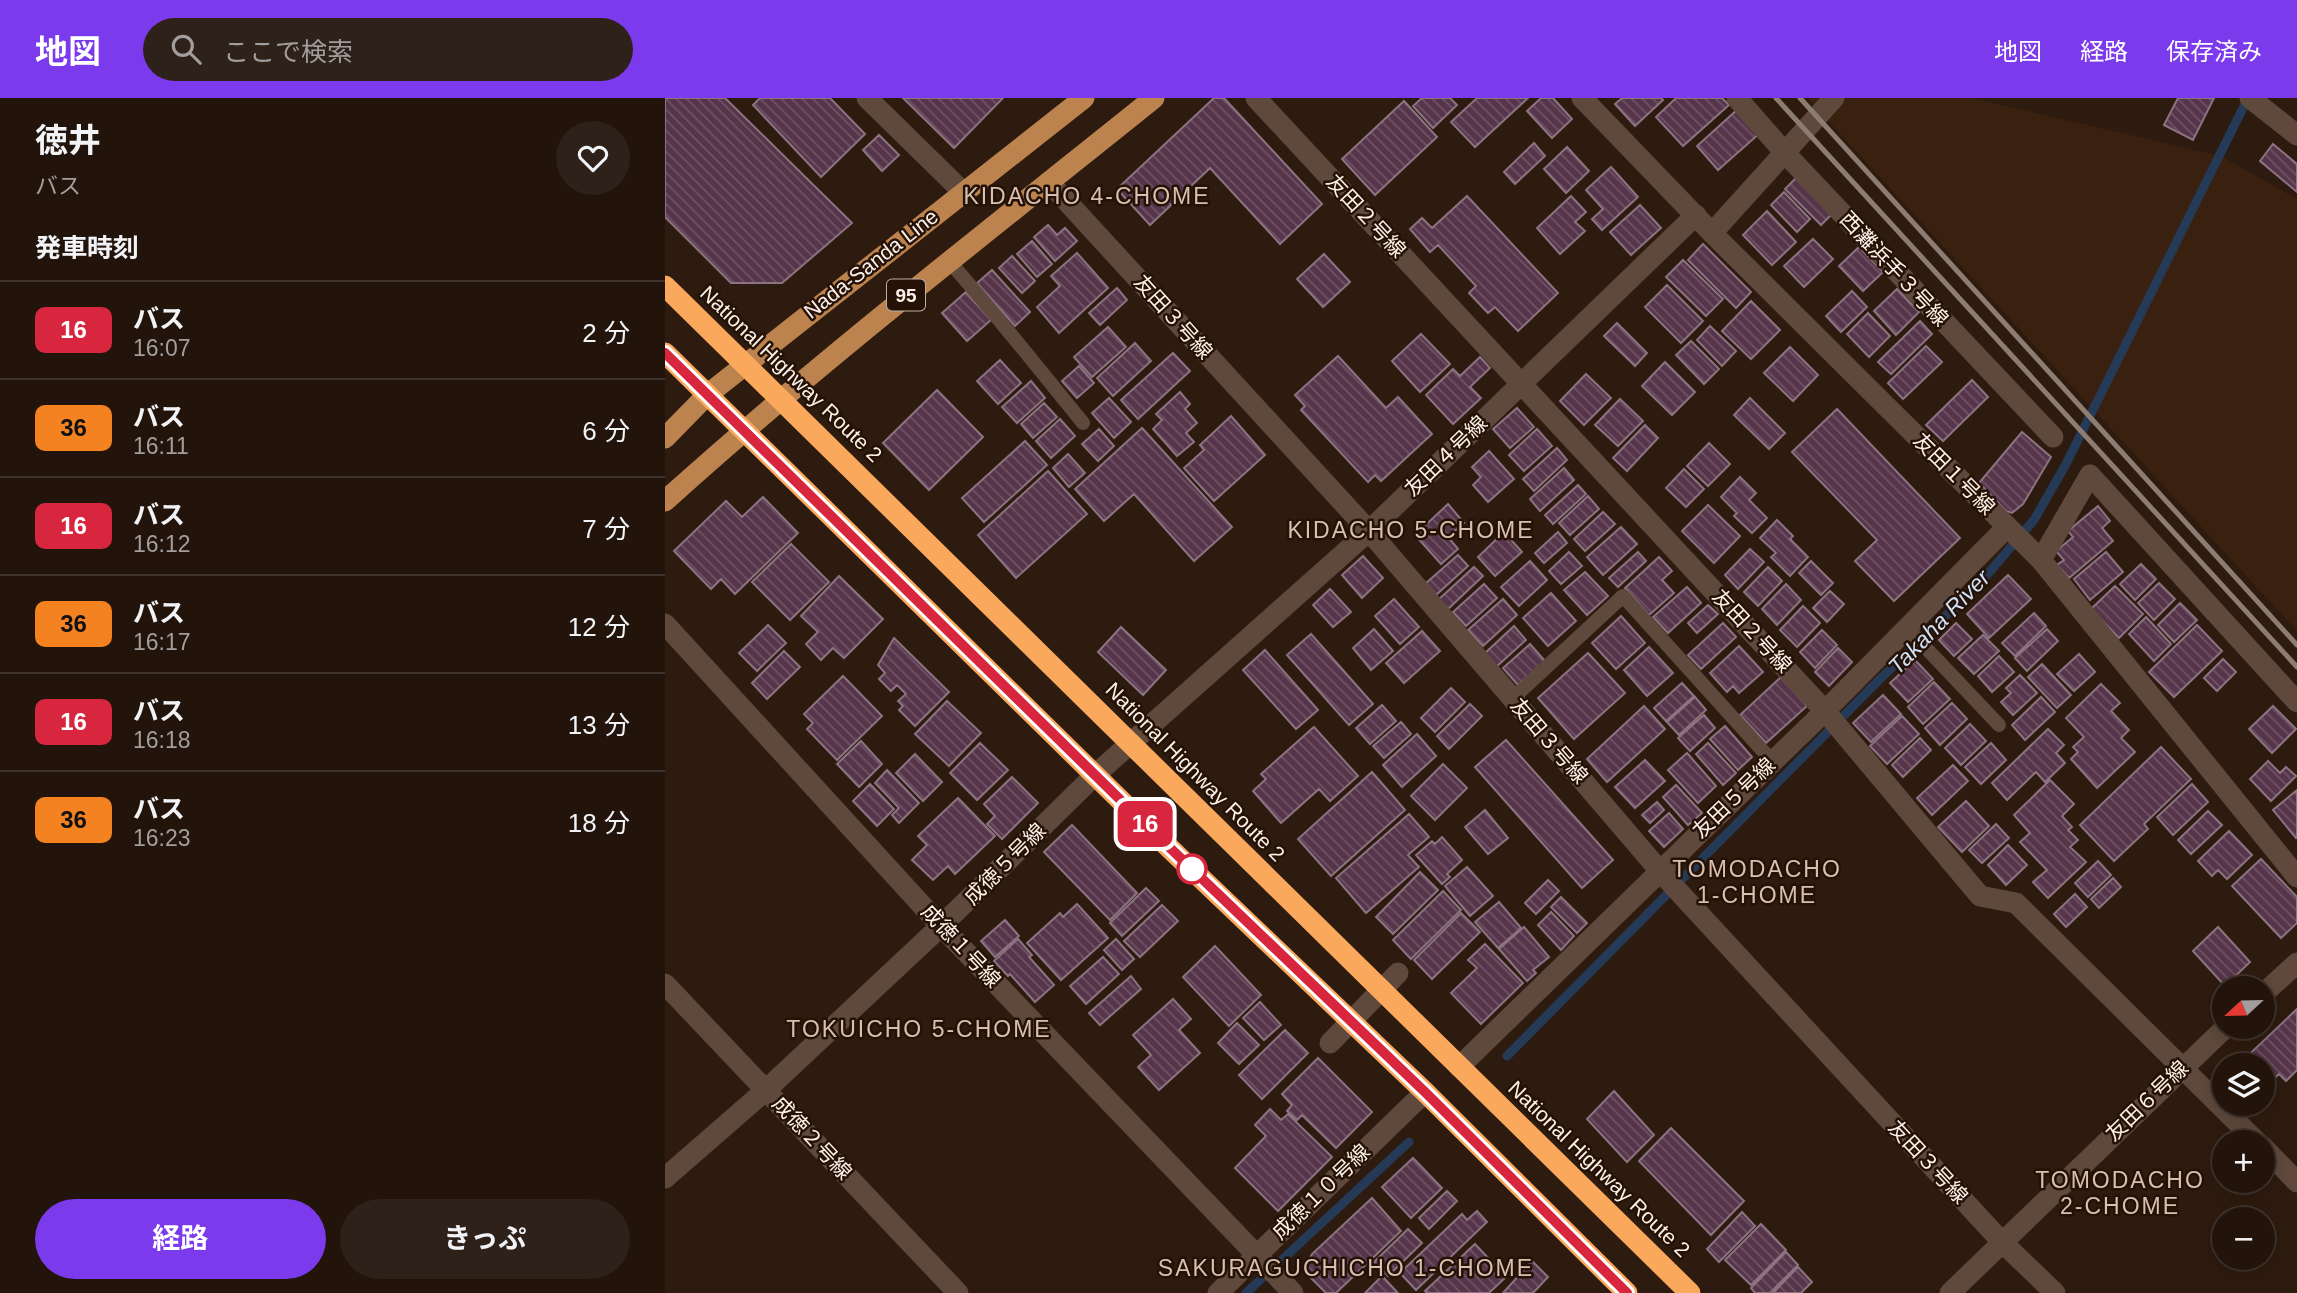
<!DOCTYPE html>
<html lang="ja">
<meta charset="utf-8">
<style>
:root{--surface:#22140b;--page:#2e2119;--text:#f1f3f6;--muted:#a29e9d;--line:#3f332c;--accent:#7c3aed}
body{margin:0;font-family:Helvetica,"Noto Sans JP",sans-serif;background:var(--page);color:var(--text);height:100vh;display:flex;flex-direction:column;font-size:26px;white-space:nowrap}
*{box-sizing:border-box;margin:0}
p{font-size:23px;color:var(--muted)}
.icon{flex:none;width:38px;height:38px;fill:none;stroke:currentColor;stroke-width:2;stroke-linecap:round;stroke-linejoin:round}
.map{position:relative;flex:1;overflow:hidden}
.side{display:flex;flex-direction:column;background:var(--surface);width:665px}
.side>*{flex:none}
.badge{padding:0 14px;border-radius:10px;font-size:24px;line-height:46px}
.needle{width:46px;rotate:248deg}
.fabs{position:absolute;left:1547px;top:878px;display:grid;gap:14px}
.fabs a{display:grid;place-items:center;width:63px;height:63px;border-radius:50%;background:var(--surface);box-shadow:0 4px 18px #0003,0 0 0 2px var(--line);font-size:35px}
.map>.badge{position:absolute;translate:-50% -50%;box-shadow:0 0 0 4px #fff}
h2{padding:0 35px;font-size:26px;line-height:63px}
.round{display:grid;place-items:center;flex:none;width:74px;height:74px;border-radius:37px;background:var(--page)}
.summary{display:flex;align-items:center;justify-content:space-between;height:119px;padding:0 35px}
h1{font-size:33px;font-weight:700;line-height:52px}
.action{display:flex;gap:14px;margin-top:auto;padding:14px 35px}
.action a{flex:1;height:80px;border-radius:42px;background:var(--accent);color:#fff;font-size:28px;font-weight:700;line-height:80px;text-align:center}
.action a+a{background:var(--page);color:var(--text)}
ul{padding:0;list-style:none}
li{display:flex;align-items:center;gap:21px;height:98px;padding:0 35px;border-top:2px solid var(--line)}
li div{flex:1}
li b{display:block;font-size:26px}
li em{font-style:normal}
li .badge{min-width:77px;font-weight:700;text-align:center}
header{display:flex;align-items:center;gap:42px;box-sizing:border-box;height:98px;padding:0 35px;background:var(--accent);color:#fff}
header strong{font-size:33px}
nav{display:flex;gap:38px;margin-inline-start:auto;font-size:24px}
.search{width:490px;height:63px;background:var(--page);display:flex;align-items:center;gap:18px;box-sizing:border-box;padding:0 24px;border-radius:38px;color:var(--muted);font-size:26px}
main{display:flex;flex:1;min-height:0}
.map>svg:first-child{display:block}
.built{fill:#39200f}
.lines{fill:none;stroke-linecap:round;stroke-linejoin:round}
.stream{stroke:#253a57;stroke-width:9}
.building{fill:url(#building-back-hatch);stroke:#8b7381;stroke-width:2}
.lane{stroke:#5f493c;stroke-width:14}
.street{stroke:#5f493c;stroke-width:21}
.primary{stroke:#bc834f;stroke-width:21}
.highway{stroke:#faa95c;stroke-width:21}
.rail{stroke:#8c7c71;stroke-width:5}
.line-casing{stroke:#fff;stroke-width:16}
.line{stroke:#d7263d;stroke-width:10}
.stop-dot{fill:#fff;stroke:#d7263d;stroke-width:3.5}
.labels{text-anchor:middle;stroke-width:5;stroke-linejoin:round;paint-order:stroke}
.shield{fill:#241206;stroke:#bdada4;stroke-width:2}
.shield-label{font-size:19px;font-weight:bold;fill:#fef0e8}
.street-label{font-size:21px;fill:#fef0e8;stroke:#241206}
.neighbourhood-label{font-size:23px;letter-spacing:2px;fill:#d9bfaf;stroke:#241206}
.water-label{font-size:23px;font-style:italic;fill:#cfdff5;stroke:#241206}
</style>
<header>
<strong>地図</strong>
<div class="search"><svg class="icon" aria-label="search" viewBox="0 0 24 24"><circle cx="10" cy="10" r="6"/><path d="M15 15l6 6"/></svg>ここで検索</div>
<nav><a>地図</a><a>経路</a><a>保存済み</a></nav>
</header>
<main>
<section class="side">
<div class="summary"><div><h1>徳井</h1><p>バス</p></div><a class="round"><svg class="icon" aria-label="heart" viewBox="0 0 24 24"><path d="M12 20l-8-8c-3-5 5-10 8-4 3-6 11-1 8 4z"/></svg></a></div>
<h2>発車時刻</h2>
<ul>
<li><span class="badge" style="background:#d7263d;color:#fff">16</span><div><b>バス</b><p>16:07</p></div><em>2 分</em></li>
<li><span class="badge" style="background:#f58220;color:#111">36</span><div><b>バス</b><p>16:11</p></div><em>6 分</em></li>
<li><span class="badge" style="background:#d7263d;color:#fff">16</span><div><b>バス</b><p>16:12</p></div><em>7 分</em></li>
<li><span class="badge" style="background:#f58220;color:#111">36</span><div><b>バス</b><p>16:17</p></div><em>12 分</em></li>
<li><span class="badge" style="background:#d7263d;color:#fff">16</span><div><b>バス</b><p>16:18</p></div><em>13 分</em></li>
<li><span class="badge" style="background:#f58220;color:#111">36</span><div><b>バス</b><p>16:23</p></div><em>18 分</em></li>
</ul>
<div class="action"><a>経路</a><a>きっぷ</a></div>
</section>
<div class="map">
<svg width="1632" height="1195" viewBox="0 0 1632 1195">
<defs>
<pattern id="building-back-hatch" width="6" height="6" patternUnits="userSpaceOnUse" patternTransform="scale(1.75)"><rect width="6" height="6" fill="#56354a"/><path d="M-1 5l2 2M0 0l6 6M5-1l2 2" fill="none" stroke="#6f5364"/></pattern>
</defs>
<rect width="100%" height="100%" fill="#2e1b0f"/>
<path class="built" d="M1142,0H1306L1556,58L1632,101V533Z"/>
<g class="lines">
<path class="stream" d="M842,958L1215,581L1315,485L1369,422L1401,366L1583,0
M581,1195L744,1044"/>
</g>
<path class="building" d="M0,0H60L187,125L117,185H66L0,119Z
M95,0H165L200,36L156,79L88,7Z
M238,0H338L289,50Z
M549,0H559L657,106L615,146L545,70L485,127L452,91Z
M757,0H785L792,7L768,30L748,8Z
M812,0H863L810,49L786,24Z
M876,0H888L907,21L887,40L862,13Z
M957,0H996L998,2L970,28L950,6Z
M1011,0H1057L1064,7L1018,48L991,19Z
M1513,0H1549L1528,42L1499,27Z
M739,3L772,39L710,97L677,61Z
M1073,11L1095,35L1053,72L1032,48Z
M214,37L234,57L217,73L198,52Z
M869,45L880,58L850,86L839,74Z
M1608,46L1632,66V94L1595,63Z
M902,49L924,73L901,95L879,71Z
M946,69L973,99L937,132L927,121L938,111L921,92Z
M1133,78L1168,115L1156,127L1120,91Z
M1119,94L1145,121L1132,134L1106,107Z
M802,98L893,195L853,233L830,209L823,215L804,195L811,188L773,147L765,154L745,131L757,120L767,130Z
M906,98L921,114L910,124L920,133L895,156L872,130Z
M975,107L996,130L966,157L945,134Z
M1102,113L1131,144L1107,167L1078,137Z
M383,127L392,137L400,130L412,143L390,163L369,139Z
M1148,141L1168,161L1139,189L1119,168Z
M367,143L387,166L372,179L352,156Z
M1038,146L1086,194L1071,210L1023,162Z
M1194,149L1218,174L1198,193L1174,168Z
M412,155L443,190L394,235L372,209L395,188L386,178Z
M659,156L685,184L658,209L632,181Z
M347,158L370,183L357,195L334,170Z
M1018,162L1058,201L1041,218L1001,179Z
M327,172L365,214L350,228L312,185Z
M1002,187L1038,223L1016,245L980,209Z
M452,190L462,202L435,227L424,215Z
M1232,191L1254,214L1231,237L1209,213Z
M1187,193L1202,209L1176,234L1161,218Z
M301,194L326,222L302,243L277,215Z
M1086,203L1115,232L1086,261L1057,233Z
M1203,215L1225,238L1204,259L1182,236Z
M1255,223L1267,236L1226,276L1213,264Z
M952,225L982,255L970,268L939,238Z
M1045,228L1071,253L1057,268L1032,242Z
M443,229L461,249L427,279L409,259Z
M756,236L785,266L755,294L727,263Z
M1026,243L1054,271L1039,286L1011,257Z
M470,245L486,263L448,298L432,280Z
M1261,248L1277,264L1238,301L1223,285Z
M1125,249L1153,277L1128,303L1099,275Z
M508,255L525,273L473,321L456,302Z
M673,258L721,310L733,299L767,336L716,383L710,377L703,384L636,312L640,308L630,297Z
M815,259L825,270L805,289L816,300L788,326L761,297L788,271L795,278Z
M335,262L356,285L333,306L312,283Z
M1000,264L1030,294L1007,317L977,288Z
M414,268L429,285L412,300L397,283Z
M921,276L946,300L919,327L895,303Z
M1307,282L1323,299L1278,343L1261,327Z
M366,283L380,300L352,325L337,309Z
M272,292L318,339L264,392L218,345Z
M515,294L525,306L520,311L532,325L521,335L529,344L512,358L488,331L497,322L491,316Z
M444,300L466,324L449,340L427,315Z
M1085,300L1120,335L1104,351L1069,317Z
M955,301L978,323L953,348L930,327Z
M379,305L392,319L368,340L356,326Z
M852,310L869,329L845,350L828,331Z
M1172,311L1295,440L1229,503L1190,463L1212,442L1127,354Z
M566,318L600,357L549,403L519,370L539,352L535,347Z
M395,321L410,338L386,360L371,343Z
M980,327L993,340L962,373L948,360Z
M477,330L567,429L529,463L469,396L439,423L410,391Z
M434,331L449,348L433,363L417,346Z
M872,331L887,348L859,373L844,357Z
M1357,334L1386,359L1358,406L1347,415L1341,413L1314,385Z
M360,343L382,367L319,424L297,400Z
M1044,345L1065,366L1043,388L1022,368Z
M892,350L902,362L869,393L858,381Z
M824,353L849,381L823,404L808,387L816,379L807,369Z
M403,356L420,375L404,389L388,370Z
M899,370L909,382L875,413L865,401Z
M1019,371L1039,391L1021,409L1001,390Z
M383,373L422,416L351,480L313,437Z
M1075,379L1091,395L1084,402L1102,420L1087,435L1069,418L1072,415L1056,399Z
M913,387L921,396L888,426L880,417Z
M923,398L934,411L905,437L894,425Z
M98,399L133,435L70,496L56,481L46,491L9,453L61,403L77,419Z
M783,406L799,425L783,439L793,451L776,466L750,437Z
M1043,407L1075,438L1049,465L1017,433Z
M1433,408L1445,423L1437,430L1448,443L1404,480L1392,467L1399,462L1391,453L1408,439L1403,433Z
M938,414L950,426L920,453L909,441Z
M1112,422L1128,438L1125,441L1143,459L1125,478L1106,459L1111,455L1095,440Z
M956,429L972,446L938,477L922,459Z
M839,434L857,454L830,478L813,459Z
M893,434L902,445L879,465L870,455Z
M126,446L164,484L125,522L87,484Z
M1085,451L1099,464L1073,491L1060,477Z
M904,454L917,468L896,486L884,473Z
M973,454L981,463L953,489L944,480Z
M1441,454L1458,474L1425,502L1409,481Z
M793,457L803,468L771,497L761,485Z
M698,458L718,480L697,500L677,477Z
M994,459L1007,473L997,482L1009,495L984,517L960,490Z
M865,463L882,482L854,508L836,489Z
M1146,463L1168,485L1156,497L1134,475Z
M1476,466L1491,481L1470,502L1455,486Z
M809,469L818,478L782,512L773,502Z
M1103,469L1117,483L1093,508L1079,494Z
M920,474L943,498L922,517L899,492Z
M1343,477L1366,501L1324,540L1302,516Z
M174,478L218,521L179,560L168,550L156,562L141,546L153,534L136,518Z
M1494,485L1510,501L1489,522L1473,505Z
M819,486L832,500L801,528L788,514Z
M1121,486L1136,502L1112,527L1097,511Z
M1450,488L1478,516L1454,540L1426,511Z
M1022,489L1036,505L1003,535L988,519Z
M665,491L686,514L668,529L648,507Z
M1165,493L1179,506L1162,524L1148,510Z
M886,495L911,523L883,548L858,520Z
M729,501L754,529L735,546L710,518Z
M838,501L852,517L818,548L803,532Z
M1515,505L1532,522L1509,544L1493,527Z
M1043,507L1053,516L1032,535L1023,525Z
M1138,508L1155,525L1132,549L1115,532Z
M1369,515L1381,528L1350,558L1337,545Z
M956,518L980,545L951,571L927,545Z
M1481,519L1506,546L1489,563L1464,536Z
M1058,525L1071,539L1036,571L1023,557Z
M1291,525L1307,541L1289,558L1274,542Z
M103,527L121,545L92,573L74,555Z
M1532,527L1557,553L1509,599L1484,574Z
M849,528L861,542L831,569L819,556Z
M456,529L501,572L478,597L433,554Z
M709,531L728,553L706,572L688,550Z
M1382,531L1393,543L1362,573L1350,560Z
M1157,532L1172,547L1150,570L1135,554Z
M757,533L775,553L739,585L721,565Z
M646,536L708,606L684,627L622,557Z
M1318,537L1334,553L1309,576L1293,560Z
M229,540L284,594L250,628L234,612L238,608L233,603L241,596L232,587L226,593L214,581L220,575L213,567Z
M865,546L880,563L853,587L838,570Z
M1074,548L1098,574L1074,595L1068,588L1062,594L1045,575Z
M984,549L1008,575L982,598L959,572Z
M1173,550L1187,564L1164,588L1150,574Z
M600,552L653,612L631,631L578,572Z
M119,553L135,569L102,601L87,585Z
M923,555L960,595L909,641L873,600Z
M1414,556L1430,574L1409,593L1392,576Z
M1334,558L1349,574L1327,594L1313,578Z
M1558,561L1571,574L1552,593L1539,580Z
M1250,562L1268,581L1243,604L1225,585Z
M1377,566L1406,597L1392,610L1363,579Z
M1355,577L1372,595L1348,617L1336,604L1346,595L1341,590Z
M178,578L217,618L172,662L142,631L148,625L139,616Z
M1116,579L1142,608L1101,645L1075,617Z
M1269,584L1285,601L1258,626L1243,609Z
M1017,585L1029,598L1001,623L989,610Z
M1436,586L1455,605L1446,613L1464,632L1456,640L1470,654L1432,690L1406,661L1413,654L1408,649L1419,639L1401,620Z
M786,590L800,604L770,634L756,620Z
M1218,597L1236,616L1206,644L1188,625Z
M1030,599L1041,612L1014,637L1002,624Z
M1376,599L1390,614L1360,642L1347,627Z
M282,603L316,635L284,668L250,636Z
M1287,605L1302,621L1275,647L1260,630Z
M805,606L817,618L784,651L772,638Z
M717,607L731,623L705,646L691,630Z
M979,608L1000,631L942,684L922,661Z
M1608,608L1631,631L1607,655L1584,631Z
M1039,617L1050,630L1025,653L1013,640Z
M1237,618L1254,636L1222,666L1205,648Z
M736,624L746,636L719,660L708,648Z
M1305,626L1321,643L1296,667L1280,650Z
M1060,628L1087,659L1073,672L1045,641Z
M649,629L693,678L665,703L654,691L616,725L588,693L601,681L596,676Z
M1383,631L1399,647L1391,655L1400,665L1380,684L1371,674L1342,702L1327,685Z
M752,636L771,658L737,689L718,667Z
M1255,640L1266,652L1238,679L1227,667Z
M841,642L948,762L917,790L810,669Z
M196,643L217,666L194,689L172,666Z
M315,645L343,672L312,702L285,675Z
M1043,645L1071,675L1058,687L1031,656Z
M1326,645L1341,662L1316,686L1300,669Z
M1496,649L1526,681L1479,726L1483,731L1449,763L1415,727Z
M1022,655L1051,688L1033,705L1003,672Z
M250,656L277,684L258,703L231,675Z
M980,662L1000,683L970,710L950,689Z
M1603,663L1615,675L1621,669L1631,678L1606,703L1585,681Z
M778,666L802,690L770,722L746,698Z
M1288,667L1303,683L1267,717L1252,700Z
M222,672L254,705L234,725L227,717L234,710L210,685Z
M707,674L740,712L666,778L633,741Z
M347,679L373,705L337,741L322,726L330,718L319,706Z
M1385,682L1409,706L1397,718L1407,729L1403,732L1413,742L1405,749L1421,764L1383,800L1368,784L1382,772L1355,744L1365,735L1349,717Z
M205,686L229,711L212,728L188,703Z
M1527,686L1543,704L1508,737L1492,719Z
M1011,687L1037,715L1023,727L998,699Z
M1632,692V739L1631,740L1608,712Z
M293,700L330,738L290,776L283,768L268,782L247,762L262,747L253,738Z
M1301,703L1324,728L1297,754L1273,729Z
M992,704L999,712L985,725L977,717Z
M820,712L843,740L823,756L800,729Z
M1543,713L1557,727L1526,756L1513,742Z
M1004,715L1018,731L999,749L984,733Z
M744,716L764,739L743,757L754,769L701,815L671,780Z
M1331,726L1344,740L1317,765L1304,752Z
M407,727L472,795L445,822L379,754Z
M1564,733L1587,757L1562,781L1553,772L1547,778L1533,763Z
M777,739L797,762L782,776L785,779L777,786L751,757L767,743L770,746Z
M1343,747L1362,767L1341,787L1323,767Z
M1596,761L1632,799V825L1616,840L1567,788Z
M1433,763L1446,777L1423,799L1410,785Z
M802,769L828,798L805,818L780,788Z
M755,774L773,792L728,836L711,819Z
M1448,780L1456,789L1434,810L1426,801Z
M883,782L894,793L871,816L860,805Z
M481,790L494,803L457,838L445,825Z
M778,793L796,812L746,861L728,842Z
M1410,796L1422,809L1401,829L1389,816Z
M896,799L922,825L912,835L886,809Z
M834,804L856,830L833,850L810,824Z
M412,806L443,840L396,882L362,845L395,815L398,819Z
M497,807L513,823L475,859L459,843Z
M886,814L909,838L896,852L873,827Z
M796,815L815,834L767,881L749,862Z
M340,822L354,838L330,859L316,843Z
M859,829L884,859L868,872L871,875L862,883L834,851Z
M1553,829L1585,864L1560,888L1528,853Z
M353,841L367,857L364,859L389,887L370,904L345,876L343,878L329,863Z
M451,841L469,861L457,872L439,852Z
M820,846L858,885L816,926L786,895L812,870L803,862Z
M550,848L596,897L564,928L518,879Z
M438,859L454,876L421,906L405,888Z
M466,878L476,891L435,927L424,915Z
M508,901L526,921L514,932L535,955L494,992L473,969L486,957L468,937Z
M595,904L616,927L599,942L578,920Z
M1632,911V972L1621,983L1614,976L1598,991V968H1572Z
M572,925L594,947L574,966L553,945Z
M620,932L643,955L597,1001L574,977Z
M653,960L707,1014L671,1050L637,1017L632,1022L622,1013L627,1007L617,996Z
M949,993L989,1037L962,1064L922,1021Z
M605,1011L616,1022L623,1016L667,1059L613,1113L570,1070L601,1038L590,1027Z
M1006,1030L1079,1103L1046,1137L974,1063Z
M748,1060L777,1090L746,1120L717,1089Z
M782,1093L792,1103L764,1131L754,1120Z
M707,1100L736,1133L671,1195H661L639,1173L647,1156Z
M812,1113L822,1124L751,1192L735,1175L797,1116L802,1122Z
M1077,1114L1090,1128L1054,1164L1042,1151Z
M1096,1126L1121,1152L1086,1187L1060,1162Z
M743,1131L757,1145L723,1178L709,1164Z
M810,1146L841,1179L824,1195H762L760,1193Z
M1121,1154L1133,1167L1105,1195H1090L1086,1190Z
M867,1163L883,1179L868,1195H838Z
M1133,1169L1147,1184L1136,1195H1108Z
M717,1178L733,1195H700Z"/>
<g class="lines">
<path class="lane" d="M283,162C330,215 373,270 418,325
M1242,530L1334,627
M847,601L958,498L1107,663"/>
<path class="street" d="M202,0L298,94
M591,0L1160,613L1315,798L1351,805L1593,1045
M917,0L1047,135L1376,462L1632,779
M1072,0L1120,55L1388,339
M1585,0L1632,37
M384,84L704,433L1001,780L1337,1144L1390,1195
M1047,135L1169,0
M1376,462L1425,377L1632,604
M0,526L276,828L628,1195
M0,886L293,1195
M1598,896L1632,865
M665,945L733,875
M794,969L1160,613L1342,429
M1598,1049L1632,1084
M0,1080L101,992L276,828L430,677L704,433L1031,117
M553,1195L760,994
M1285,1195L1561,929"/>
<path class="primary" d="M0,340L42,297L419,0
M0,403C157,261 325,132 489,0"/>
<path class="highway" d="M0,188L1025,1195
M0,255L496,742L760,994L962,1195"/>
<path class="rail" d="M1111,0L1632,569
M1135,0L1632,547"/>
</g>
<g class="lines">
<defs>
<path id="line" d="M0,255L480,726L760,994L962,1195"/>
</defs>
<use href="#line" class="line-casing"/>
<use href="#line" class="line"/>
</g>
<circle class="stop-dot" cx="527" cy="771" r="14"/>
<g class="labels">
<rect class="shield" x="222" y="181.5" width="38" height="31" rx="5"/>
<g class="shield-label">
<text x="241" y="204">95</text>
</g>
<g class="street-label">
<text transform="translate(701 118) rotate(47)" y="7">友田２号線</text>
<text transform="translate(206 166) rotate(-38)" y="7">Nada-Sanda Line</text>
<text transform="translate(1229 171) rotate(47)" y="7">西灘浜手３号線</text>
<text transform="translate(508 219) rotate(48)" y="7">友田３号線</text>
<text transform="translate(126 276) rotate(44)" y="7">National Highway Route 2</text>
<text transform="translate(781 358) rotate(-44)" y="7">友田４号線</text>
<text transform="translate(1289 376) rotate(45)" y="7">友田１号線</text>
<text transform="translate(1087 533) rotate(47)" y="7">友田２号線</text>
<text transform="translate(884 643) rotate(49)" y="7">友田３号線</text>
<text transform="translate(530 674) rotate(45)" y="7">National Highway Route 2</text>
<text transform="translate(1069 700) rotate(-44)" y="7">友田５号線</text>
<text transform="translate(340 766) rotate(-45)" y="7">成徳５号線</text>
<text transform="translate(296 848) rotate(47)" y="7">成徳１号線</text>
<text transform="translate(1482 1003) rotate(-44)" y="7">友田６号線</text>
<text transform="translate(147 1040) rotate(47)" y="7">成徳２号線</text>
<text transform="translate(1263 1064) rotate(47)" y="7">友田３号線</text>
<text transform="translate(934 1071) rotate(44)" y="7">National Highway Route 2</text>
<text transform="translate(656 1094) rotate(-44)" y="7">成徳１０号線</text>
</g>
<g class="neighbourhood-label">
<text x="422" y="106">KIDACHO 4-CHOME</text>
<text x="746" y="440">KIDACHO 5-CHOME</text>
<text x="1092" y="779">TOMODACHO<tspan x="1092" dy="26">1-CHOME</tspan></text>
<text x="254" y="939">TOKUICHO 5-CHOME</text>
<text x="1455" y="1090">TOMODACHO<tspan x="1455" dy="26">2-CHOME</tspan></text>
<text x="681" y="1178">SAKURAGUCHICHO 1-CHOME</text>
</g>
<g class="water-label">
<text transform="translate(1274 524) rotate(-46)" y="8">Takaha River</text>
</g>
</g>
</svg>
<div class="fabs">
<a><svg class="needle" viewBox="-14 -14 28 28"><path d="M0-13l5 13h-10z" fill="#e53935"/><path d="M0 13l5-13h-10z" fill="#a29e9d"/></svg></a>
<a><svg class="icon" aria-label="layers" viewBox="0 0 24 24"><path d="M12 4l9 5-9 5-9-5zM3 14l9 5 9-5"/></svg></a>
<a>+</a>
<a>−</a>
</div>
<b class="badge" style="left:480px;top:726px;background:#d7263d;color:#fff">16</b>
</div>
</main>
